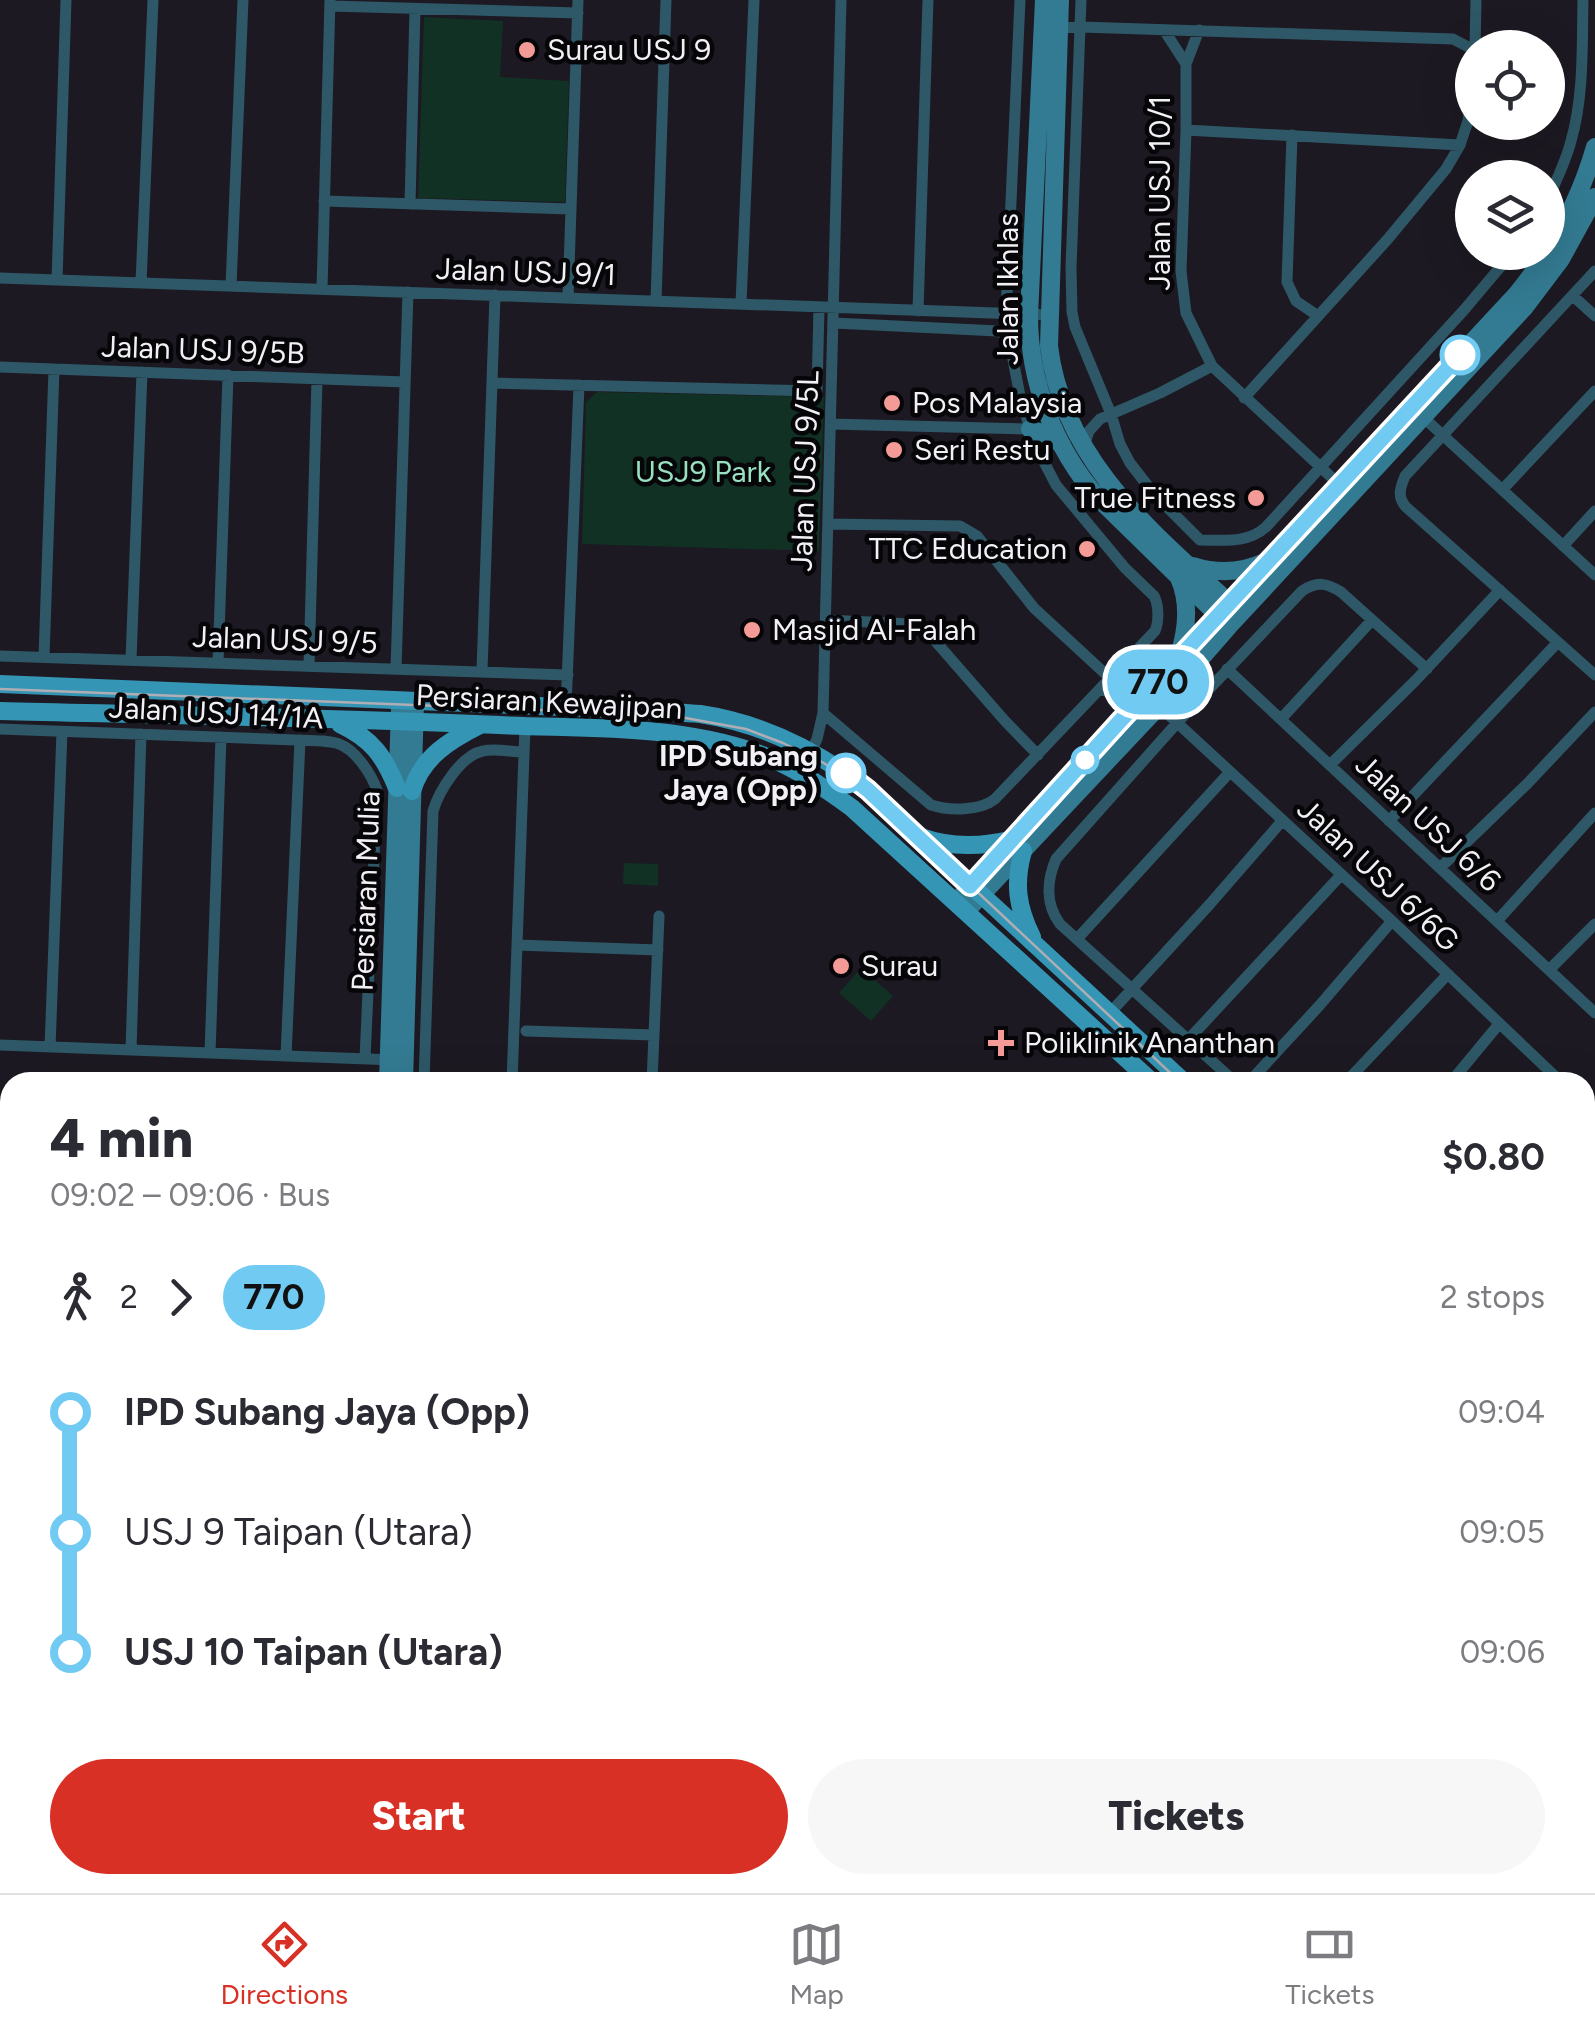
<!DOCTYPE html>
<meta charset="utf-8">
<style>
:root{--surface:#fff;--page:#f7f7f7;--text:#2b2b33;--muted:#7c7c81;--line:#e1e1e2;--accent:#d93025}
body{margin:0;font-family:Figtree,sans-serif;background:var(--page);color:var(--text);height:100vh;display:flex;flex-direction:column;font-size:38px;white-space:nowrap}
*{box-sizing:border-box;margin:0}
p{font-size:32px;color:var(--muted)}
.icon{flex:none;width:55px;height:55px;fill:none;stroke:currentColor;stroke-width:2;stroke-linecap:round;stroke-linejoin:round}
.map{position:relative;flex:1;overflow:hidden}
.side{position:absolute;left:0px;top:1072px;width:1595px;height:822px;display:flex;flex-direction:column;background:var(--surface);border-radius:30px 30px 0 0;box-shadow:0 10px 40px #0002}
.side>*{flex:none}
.badge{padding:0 20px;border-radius:32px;font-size:35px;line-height:65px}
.controls{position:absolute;left:1455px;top:30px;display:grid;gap:20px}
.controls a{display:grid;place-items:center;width:110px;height:110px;border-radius:50%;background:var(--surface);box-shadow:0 10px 40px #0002;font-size:50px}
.map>.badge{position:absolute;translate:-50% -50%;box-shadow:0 0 0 5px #fff}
.legs{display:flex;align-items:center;gap:15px;height:110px;padding:0 50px;font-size:32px}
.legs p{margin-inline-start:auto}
.overview{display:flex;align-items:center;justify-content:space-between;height:170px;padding:0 50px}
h1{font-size:55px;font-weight:800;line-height:75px}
.action{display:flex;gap:20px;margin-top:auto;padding:20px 50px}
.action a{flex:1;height:115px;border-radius:60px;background:var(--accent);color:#fff;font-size:40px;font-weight:800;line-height:115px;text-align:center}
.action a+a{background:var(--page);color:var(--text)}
ul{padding:0 50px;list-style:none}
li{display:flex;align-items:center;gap:35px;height:120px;font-size:38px}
li i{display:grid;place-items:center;width:15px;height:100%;margin:0 12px;background:currentColor}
li i::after{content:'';width:25px;height:25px;margin:-12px;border:8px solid;border-radius:50%;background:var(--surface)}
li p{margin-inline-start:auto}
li:first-child i{background:linear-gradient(#0000 50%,currentColor 0)}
li:last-child i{background:linear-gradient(currentColor 50%,#0000 0)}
.tabs{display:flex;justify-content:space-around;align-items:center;height:140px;border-top:2px solid var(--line);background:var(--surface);font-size:28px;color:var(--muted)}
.tabs a{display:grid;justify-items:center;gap:5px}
.tabs .active{color:var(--accent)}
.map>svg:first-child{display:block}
.green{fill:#113124}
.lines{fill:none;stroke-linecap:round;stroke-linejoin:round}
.stream{stroke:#0d373d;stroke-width:2.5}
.street{stroke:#2e5867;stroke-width:11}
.secondary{stroke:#337b92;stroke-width:18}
.primary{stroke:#3496b4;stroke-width:18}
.tram{stroke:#b0adb4;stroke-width:2.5}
.line-1-casing{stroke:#fff;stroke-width:22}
.line-1{stroke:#71caf2;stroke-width:15}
.poi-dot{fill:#f59b97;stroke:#060508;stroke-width:4}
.stop-1-dot{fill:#fff;stroke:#71caf2;stroke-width:5}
.labels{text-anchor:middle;stroke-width:9;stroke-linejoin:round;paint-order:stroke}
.poi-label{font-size:30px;fill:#f2eff5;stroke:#060508;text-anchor:start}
.street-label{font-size:30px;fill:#f2eff5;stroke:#060508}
.park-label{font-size:30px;fill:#98e1c0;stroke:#060508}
.stop-label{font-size:30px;font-weight:bold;fill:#f2eff5;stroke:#060508;text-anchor:end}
</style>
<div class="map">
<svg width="1595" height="1893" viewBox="0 0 1595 1893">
<rect width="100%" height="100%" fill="#1d1922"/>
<path class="green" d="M424,17L503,21L500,77L569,81L565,202L418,198Z
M597,392L824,397L819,551L582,544L586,402Z
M624,863L658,864V886L623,884Z
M861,968L893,996L871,1021L839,993Z
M1585,1212L1595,1223V1324L1585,1322Z
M0,1259H10V1406L0,1405Z"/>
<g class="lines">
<path class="stream" d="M0,1626H10
M1585,1692H1595"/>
<path class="street" d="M1081,0L1071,268L1072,312L1075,327L1111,414L1120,444L1130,463L1155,495L1200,540C1223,540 1247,544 1266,527L1464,310L1513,252
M330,6L578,13
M1059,28L1081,27L1453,39L1472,49
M1164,30L1186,64
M1199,30L1186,64V130L1181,271L1186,313L1212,366L1344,489
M1475,48L1476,0
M1186,130L1460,145
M1292,135L1287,282L1296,301L1318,316
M1548,199C1556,181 1566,161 1571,141C1584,96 1582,46 1583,0
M324,201L571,209
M410,204L415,9
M1595,271L1405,476C1400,488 1397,497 1406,507L1595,675
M0,278L1050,315
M57,280L66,0
M141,283L153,0
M231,286L243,0
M322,289L330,0
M1573,296L1595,316
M568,298L578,0
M656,301L666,0
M741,304L754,0
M918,311L928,0
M1006,314L1020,0
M0,367L405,382
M492,383L817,391L819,307
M1244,398L1387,240L1446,169L1460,145L1468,121L1472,92
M1423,417L1595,575
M831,424L1030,429
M1084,446L1089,431L1100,419L1160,393L1212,366
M1502,490L1595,391
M828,524L960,526L977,536L1034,608L1137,703
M1563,546L1595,511
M826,620L911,624L923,627L1005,721L1038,755
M0,656L568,675
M44,657L54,369
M131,660L142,372
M218,663L228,375
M309,666L317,379
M396,669L408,292
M1227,669L1595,1013
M482,671L495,295
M1100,689L1110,691L1121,702V720
M1159,706L1392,921L1561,1082
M566,707L579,385
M823,713L931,805C949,811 980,811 995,799L1155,631C1159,622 1159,605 1154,596L1125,568L1056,485L1042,458L1030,429L1020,396L1010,344L1005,335L998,331L834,323
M1281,719L1372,620
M0,729L323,741C328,742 334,742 339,744C356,750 371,774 377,790L365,1059
M810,753L817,739L823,713L841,0
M1330,765L1416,680L1500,590
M1389,821L1558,642
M1440,868L1527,784L1595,712
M1497,921L1595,813
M1077,939L1229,773
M517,945L658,950
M1549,970L1595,924
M1109,1014L1210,904L1282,821
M526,1031L654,1035
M1188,1040L1341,875
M0,1045L395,1060
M50,1047L62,732
M131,1050L141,734
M210,1053L221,737
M286,1056L300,740
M424,1082L433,811C439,791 461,755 483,751C495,748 511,752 524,752
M512,1082L525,727
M652,1082L659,916
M1235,1082L1060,924C1045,904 1047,880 1056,859L1177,723L1302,591C1317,581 1327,583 1341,592L1427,669
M1249,1082L1319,1006L1392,921
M1346,1082L1448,974
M1451,1082L1499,1024
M1585,1104L1595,1114
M1585,1157L1595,1146
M1585,1201L1595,1213
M1585,1325L1595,1327
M971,1893L972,1885"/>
<path class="secondary" d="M1044,0L1029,315C1029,382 1054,447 1098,498L1225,622
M1060,0L1049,346C1063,463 1156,535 1237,610
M1030,429L1051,436L1062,445
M1193,566C1218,574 1241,573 1265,562
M1179,578C1190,603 1187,630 1179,655
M956,902L1121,720L1516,295C1553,250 1579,203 1595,147
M966,911L1159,706L1229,626L1524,308L1561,259L1595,197
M388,1082L400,708
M404,1082L415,702
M0,1419H10
M0,1652L10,1653
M0,1667L10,1668
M1585,1714L1595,1715
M1585,1734H1595
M371,1893V1885
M390,1893V1885
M1563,1893V1885"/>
<path class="primary" d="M0,684L638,710C658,711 679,712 700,714C761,723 819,752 868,790L1184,1082
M0,711C166,715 333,718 499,725C583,729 673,724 754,752C790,764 822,786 852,808L1152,1082
M340,724C372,739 384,756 397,788
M412,791C422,757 450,740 480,725
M921,837C951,848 982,847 1014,839
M1023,851C1014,883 1017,907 1032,937
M1585,1352L1595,1353
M1585,1379L1595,1381"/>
<path class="tram" d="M0,689L669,715L746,729L783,743L822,762L873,794L1180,1082
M1585,1372L1595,1374"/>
</g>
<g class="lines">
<defs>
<path id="line-1" d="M846,773L868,790L970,886L1121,720L1460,355"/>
</defs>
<use href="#line-1" class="line-1-casing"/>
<use href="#line-1" class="line-1"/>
</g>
<g class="poi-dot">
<circle cx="527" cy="50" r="10"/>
<circle cx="892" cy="403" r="10"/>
<circle cx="894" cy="450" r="10"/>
<circle cx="1256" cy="498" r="10"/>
<circle cx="1087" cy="549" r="10"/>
<circle cx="752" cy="630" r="10"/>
<circle cx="841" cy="966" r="10"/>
<path d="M996 1028h10v10h10v10h-10v10h-10v-10h-10v-10h10z"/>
</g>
<g class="stop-1-dot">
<circle cx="1460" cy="355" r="18"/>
<circle cx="1085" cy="760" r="12"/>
<circle cx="846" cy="773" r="18"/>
</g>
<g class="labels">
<g class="poi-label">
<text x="547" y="60">Surau USJ 9</text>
<text x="912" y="413">Pos Malaysia</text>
<text x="914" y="460">Seri Restu</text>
<text x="1236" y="508" text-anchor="end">True Fitness</text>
<text x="1067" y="559" text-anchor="end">TTC Education</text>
<text x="772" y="640">Masjid Al-Falah</text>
<text x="861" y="976">Surau</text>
<text x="1024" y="1053">Poliklinik Ananthan</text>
</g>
<g class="street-label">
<text transform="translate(1160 193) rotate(-90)" y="10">Jalan USJ 10/1</text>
<text transform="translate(526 272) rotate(2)" y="10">Jalan USJ 9/1</text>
<text transform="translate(1008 289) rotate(-90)" y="10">Jalan Ikhlas</text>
<text transform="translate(203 350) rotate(2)" y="10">Jalan USJ 9/5B</text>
<text transform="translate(805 471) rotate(-88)" y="10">Jalan USJ 9/5L</text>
<text transform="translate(285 640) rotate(2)" y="10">Jalan USJ 9/5</text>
<text transform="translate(549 702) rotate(3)" y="10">Persiaran Kewajipan</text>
<text transform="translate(216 713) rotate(3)" y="10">Jalan USJ 14/1A</text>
<text transform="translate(1428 823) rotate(43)" y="10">Jalan USJ 6/6</text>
<text transform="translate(1378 875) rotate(43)" y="10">Jalan USJ 6/6G</text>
<text transform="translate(366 891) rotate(-88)" y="10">Persiaran Mulia</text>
</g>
<g class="park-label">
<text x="703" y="482">USJ9 Park</text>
</g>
<g class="stop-label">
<text x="818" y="766">IPD Subang<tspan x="818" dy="34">Jaya (Opp)</tspan></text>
</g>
</g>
</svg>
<div class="controls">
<a><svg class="icon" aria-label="locate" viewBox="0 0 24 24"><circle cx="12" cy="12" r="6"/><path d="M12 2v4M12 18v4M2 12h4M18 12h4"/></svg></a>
<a><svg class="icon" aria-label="layers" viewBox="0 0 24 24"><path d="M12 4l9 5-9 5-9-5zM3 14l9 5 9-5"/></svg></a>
</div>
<b class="badge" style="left:1158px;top:682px;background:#71caf2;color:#111">770</b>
<section class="side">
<div class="overview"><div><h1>4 min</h1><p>09:02 – 09:06 · Bus</p></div><b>$0.80</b></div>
<div class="legs"><svg class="icon" aria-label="walk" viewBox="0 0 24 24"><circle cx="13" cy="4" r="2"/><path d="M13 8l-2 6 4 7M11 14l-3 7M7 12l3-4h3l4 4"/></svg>2<svg class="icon" aria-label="forward" viewBox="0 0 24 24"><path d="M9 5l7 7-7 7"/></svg><b class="badge" style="background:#71caf2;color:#111">770</b><p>2 stops</p></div>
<ul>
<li><i style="color:#71caf2"></i><b>IPD Subang Jaya (Opp)</b><p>09:04</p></li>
<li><i style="color:#71caf2"></i><span>USJ 9 Taipan (Utara)</span><p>09:05</p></li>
<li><i style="color:#71caf2"></i><b>USJ 10 Taipan (Utara)</b><p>09:06</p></li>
</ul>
<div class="action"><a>Start</a><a>Tickets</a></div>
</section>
</div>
<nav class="tabs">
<a class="active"><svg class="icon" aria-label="directions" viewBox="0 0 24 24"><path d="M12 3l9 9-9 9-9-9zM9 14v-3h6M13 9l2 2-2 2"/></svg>Directions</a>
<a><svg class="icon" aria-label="map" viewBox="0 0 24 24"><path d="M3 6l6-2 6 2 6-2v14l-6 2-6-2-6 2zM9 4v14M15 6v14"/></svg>Map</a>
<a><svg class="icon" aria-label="tickets" viewBox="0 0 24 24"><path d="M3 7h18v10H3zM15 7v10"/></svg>Tickets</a>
</nav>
